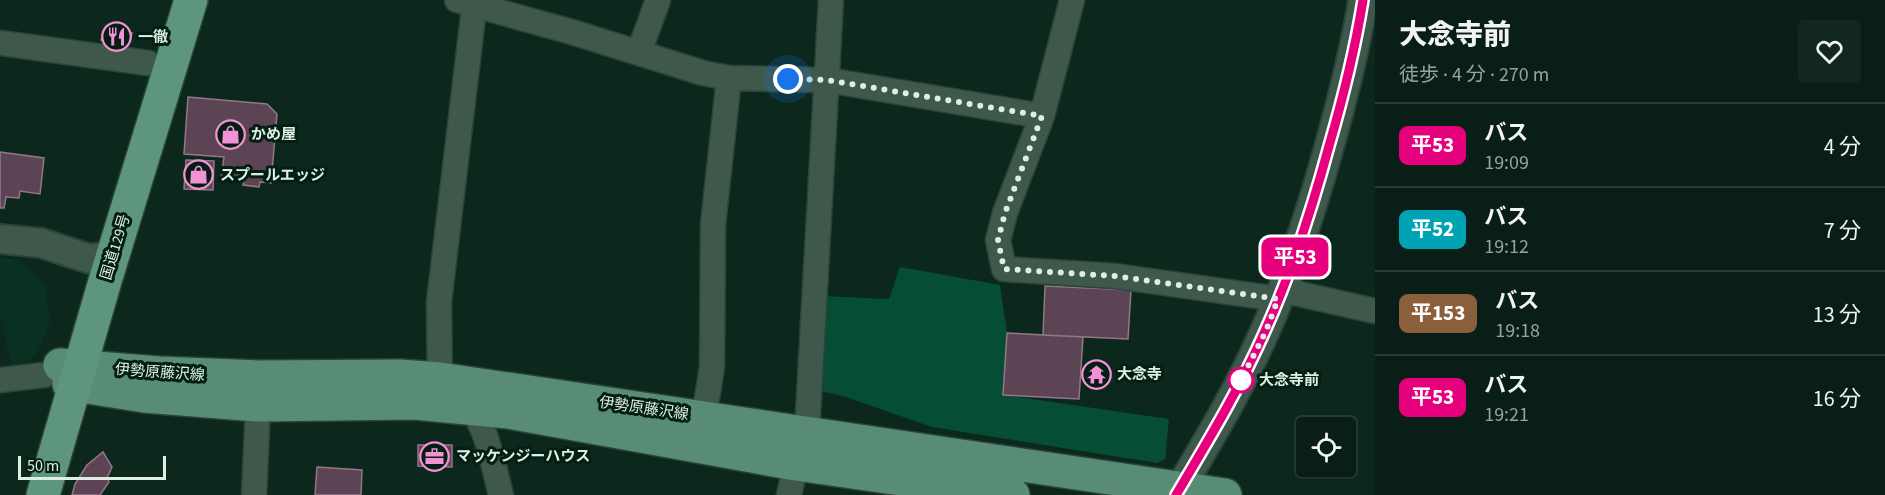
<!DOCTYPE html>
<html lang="ja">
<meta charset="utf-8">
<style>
:root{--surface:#091e16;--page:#12271f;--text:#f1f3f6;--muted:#99a2a1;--line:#293c35}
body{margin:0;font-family:"Source Sans 3","Noto Sans JP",sans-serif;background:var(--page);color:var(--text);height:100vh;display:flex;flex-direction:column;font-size:22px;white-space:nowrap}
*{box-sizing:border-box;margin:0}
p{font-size:20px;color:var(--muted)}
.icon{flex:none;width:33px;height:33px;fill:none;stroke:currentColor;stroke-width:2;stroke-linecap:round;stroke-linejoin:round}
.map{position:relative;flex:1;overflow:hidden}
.panel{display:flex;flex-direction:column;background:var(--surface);width:510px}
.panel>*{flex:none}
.badge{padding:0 12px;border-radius:9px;font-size:21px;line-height:39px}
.tools{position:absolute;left:1296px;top:417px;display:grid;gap:12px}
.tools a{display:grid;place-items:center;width:60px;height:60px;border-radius:6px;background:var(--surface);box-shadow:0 2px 4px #0004,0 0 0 2px var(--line);font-size:30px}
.scale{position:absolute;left:18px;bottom:15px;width:148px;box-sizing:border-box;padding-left:6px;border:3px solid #ddeee5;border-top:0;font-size:16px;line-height:21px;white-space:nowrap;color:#ddeee5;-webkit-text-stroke:4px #031f13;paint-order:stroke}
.you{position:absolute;width:30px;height:30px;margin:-15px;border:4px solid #fff;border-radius:50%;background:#1a73e8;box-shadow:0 0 0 9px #1a73e833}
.map>.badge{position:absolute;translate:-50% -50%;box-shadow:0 0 0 3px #fff}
.round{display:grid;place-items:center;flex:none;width:63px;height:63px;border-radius:6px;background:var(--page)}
.summary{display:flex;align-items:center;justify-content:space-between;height:102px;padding:0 24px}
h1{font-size:28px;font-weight:800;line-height:45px}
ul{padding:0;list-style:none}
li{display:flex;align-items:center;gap:18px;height:84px;padding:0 24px;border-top:2px solid var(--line)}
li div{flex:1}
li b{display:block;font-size:22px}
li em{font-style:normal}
li .badge{min-width:66px;font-weight:700;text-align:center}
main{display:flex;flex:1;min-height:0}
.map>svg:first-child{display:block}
.built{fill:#093021}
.green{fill:#064d35}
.building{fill:#5c4454;stroke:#927788;stroke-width:1.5}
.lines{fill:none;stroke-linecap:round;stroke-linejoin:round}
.minor-casing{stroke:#294439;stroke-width:27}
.tertiary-casing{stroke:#294439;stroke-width:32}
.primary-casing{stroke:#294439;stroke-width:36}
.trunk-casing{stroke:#294439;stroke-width:36}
.minor{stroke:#3f584c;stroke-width:24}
.tertiary{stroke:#3f584c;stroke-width:28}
.primary{stroke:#598c75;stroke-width:33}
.trunk{stroke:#5e967d;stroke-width:33}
.line-casing{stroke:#fff;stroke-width:14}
.line{stroke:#e6007e;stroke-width:9}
.walk{stroke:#ddeee5;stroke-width:6;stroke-dasharray:0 10.8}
.stop-dot{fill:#fff;stroke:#e6007e;stroke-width:3}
.labels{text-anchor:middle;stroke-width:6;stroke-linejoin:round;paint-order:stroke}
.poi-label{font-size:15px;font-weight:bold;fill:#ddeee5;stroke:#031f13;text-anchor:start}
.street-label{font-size:15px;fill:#ddeee5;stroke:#031f13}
.stop-label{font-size:15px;font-weight:bold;fill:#ddeee5;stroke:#031f13;text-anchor:start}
</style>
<main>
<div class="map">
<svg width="1375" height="495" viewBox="0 0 1375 495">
<rect width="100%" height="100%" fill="#0c281d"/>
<path class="built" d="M0,258L18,259L45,284L50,322L37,353L25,363L12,366L7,349L3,322L0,320Z"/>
<path class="green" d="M900,267L1000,285L1007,333L1004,395L1169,419L1165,459L1157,463L932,427L843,396L815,390L820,296L889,299Z"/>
<path class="building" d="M106,26L132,33L127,48L101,40Z
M188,97L267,104L277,114L271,183L260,182L259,187L243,185L244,180L221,178L224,157L184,154Z
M0,152L44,158L40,194L20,191L19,198L6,197L4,208H0Z
M186,160L214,161L213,190L184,189Z
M1045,286L1131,290L1128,339L1043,335Z
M1007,333L1083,337L1079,399L1003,395Z
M418,445H452V467L418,466Z
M103,452L112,467L107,478L109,482L100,495H72L75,484L87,465Z
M317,467L362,470L361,495H315Z"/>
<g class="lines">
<defs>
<path id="minor" d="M457,0L572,32L703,73L729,78L827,80L1042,116
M1072,0L1042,116L1005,213L998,240L1004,269L1115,276L1278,299
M0,43L148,63
M639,52L658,0
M1282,290L1375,311
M0,380L44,375
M440,394L439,302L475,0
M463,399C486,419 493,465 501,495
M704,417L712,367L713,225L729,78
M807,432L831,0
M254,495L258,405
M789,495L796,464"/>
<path id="tertiary" d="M0,239L41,243L90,259L113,255
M1176,495C1208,441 1240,388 1265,331C1291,273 1311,212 1328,151C1342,101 1355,51 1363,0"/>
<path id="primary" d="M60,365L159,373L259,377L400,376L440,379L1225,495
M69,384L144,396L258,405L415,403L508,412L796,464L1013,495"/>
<path id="trunk" d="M43,495L105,281L191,0"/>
</defs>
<use href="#minor" class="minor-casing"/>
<use href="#tertiary" class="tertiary-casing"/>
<use href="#primary" class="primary-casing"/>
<use href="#trunk" class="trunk-casing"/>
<use href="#minor" class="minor"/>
<use href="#tertiary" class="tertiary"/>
<use href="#primary" class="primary"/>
<use href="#trunk" class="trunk"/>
</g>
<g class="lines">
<defs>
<path id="line" d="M1176,495C1208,441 1240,388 1265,331C1292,271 1312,209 1329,146C1343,98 1355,50 1363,0"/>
</defs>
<use href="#line" class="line-casing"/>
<use href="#line" class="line"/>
<path class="walk" d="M788,79L827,80L1042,116L1005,213L998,240L1004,269L1114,276L1278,299L1266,331L1239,384L1241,380"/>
</g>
<defs>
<symbol id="restaurant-ring" viewBox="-11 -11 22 22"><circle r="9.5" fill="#031f13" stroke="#f391d5" stroke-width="1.5"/><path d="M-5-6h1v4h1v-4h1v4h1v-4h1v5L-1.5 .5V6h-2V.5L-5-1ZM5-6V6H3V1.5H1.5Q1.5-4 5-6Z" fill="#f391d5"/></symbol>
<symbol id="shop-ring" viewBox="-11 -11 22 22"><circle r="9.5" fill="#031f13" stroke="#f391d5" stroke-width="1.5"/><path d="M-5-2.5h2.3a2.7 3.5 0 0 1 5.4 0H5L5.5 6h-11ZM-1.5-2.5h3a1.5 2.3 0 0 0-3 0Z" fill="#f391d5"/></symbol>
<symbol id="temple-ring" viewBox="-11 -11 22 22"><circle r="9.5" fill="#031f13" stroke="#f391d5" stroke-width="1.5"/><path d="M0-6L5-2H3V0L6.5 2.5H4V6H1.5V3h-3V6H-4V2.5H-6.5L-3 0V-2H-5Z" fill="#f391d5"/></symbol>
<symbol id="office-ring" viewBox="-11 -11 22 22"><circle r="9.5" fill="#031f13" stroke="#f391d5" stroke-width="1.5"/><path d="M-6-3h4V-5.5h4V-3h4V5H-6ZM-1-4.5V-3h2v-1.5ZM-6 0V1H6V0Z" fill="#f391d5"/></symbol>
</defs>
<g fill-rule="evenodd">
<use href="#restaurant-ring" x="100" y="20" width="33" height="33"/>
<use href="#shop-ring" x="214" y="118" width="33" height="33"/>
<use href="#shop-ring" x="182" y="158" width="33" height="33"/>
<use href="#temple-ring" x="1080" y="358" width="33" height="33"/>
<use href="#office-ring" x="418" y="440" width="33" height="33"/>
</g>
<circle class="stop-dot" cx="1241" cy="380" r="12"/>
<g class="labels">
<g class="poi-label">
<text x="138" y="42">一徹</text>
<text x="251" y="139">かめ屋</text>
<text x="220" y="180">スプールエッジ</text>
<text x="1117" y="379">大念寺</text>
<text x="456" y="461">マッケンジーハウス</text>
</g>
<g class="street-label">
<text transform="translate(115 247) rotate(-73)" y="5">国道129号</text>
<text transform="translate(160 372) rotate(4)" y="5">伊勢原藤沢線</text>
<text transform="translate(644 408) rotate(8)" y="5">伊勢原藤沢線</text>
</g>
<g class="stop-label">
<text x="1259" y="385">大念寺前</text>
</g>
</g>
</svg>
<div class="tools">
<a><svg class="icon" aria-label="locate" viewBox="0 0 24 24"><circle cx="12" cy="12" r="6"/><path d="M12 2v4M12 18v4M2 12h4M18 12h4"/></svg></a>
</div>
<div class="scale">50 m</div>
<div class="you" style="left:788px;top:79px"></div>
<b class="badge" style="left:1295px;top:257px;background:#e6007e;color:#fff">平53</b>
</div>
<section class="panel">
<div class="summary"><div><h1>大念寺前</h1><p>徒歩 · 4 分 · 270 m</p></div><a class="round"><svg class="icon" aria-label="heart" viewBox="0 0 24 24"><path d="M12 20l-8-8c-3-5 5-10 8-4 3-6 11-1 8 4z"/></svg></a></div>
<ul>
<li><span class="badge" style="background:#e6007e;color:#fff">平53</span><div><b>バス</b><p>19:09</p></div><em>4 分</em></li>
<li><span class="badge" style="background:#00a3b4;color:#fff">平52</span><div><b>バス</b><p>19:12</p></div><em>7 分</em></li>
<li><span class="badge" style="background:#8b5e3c;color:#fff">平153</span><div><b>バス</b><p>19:18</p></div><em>13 分</em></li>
<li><span class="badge" style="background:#e6007e;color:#fff">平53</span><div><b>バス</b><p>19:21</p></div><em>16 分</em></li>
</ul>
</section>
</main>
